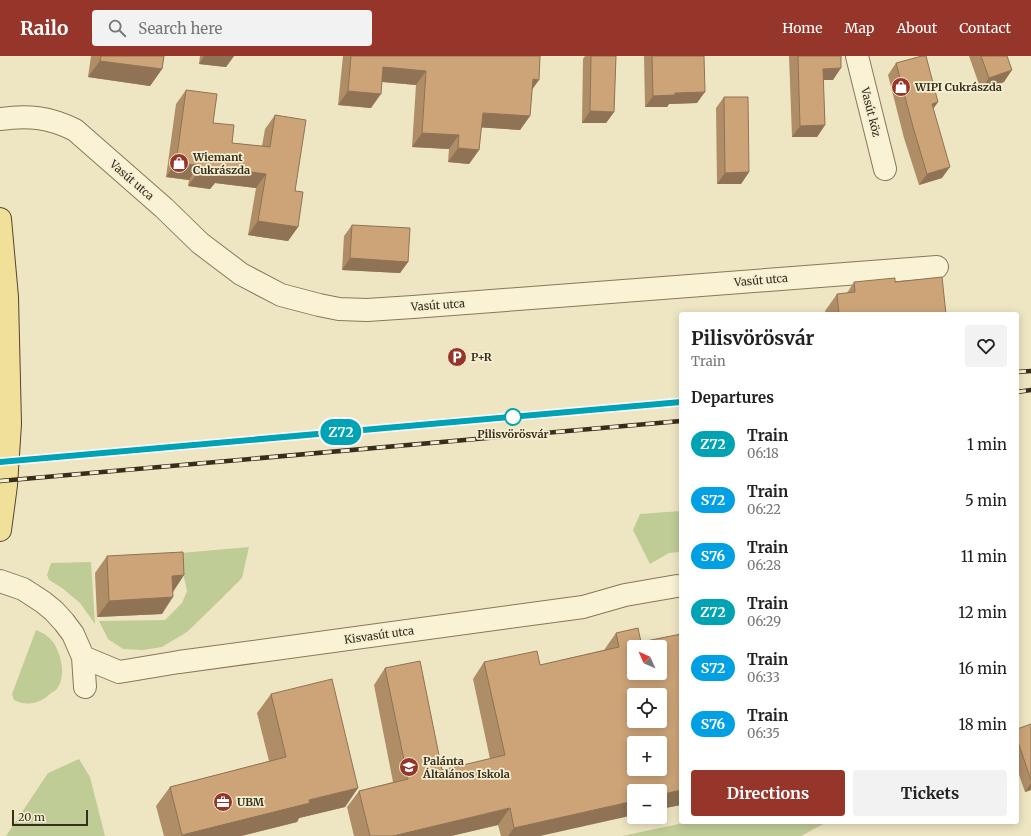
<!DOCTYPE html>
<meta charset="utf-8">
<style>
:root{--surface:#fff;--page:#f2f2f2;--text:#222;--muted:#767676;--accent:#963529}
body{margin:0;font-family:Merriweather,serif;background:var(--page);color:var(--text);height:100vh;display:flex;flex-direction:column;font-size:15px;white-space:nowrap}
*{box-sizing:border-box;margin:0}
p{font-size:13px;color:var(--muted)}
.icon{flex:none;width:22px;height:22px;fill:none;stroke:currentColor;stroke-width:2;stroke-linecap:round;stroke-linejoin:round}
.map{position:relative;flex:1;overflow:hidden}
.sheet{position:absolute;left:679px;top:256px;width:340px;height:512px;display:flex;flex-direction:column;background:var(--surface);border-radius:4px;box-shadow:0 2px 10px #0003}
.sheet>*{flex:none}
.badge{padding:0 8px;border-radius:13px;font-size:14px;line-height:26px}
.needle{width:26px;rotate:315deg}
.buttons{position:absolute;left:627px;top:584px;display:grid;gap:8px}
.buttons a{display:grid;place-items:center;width:40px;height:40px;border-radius:4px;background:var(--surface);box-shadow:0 2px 10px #0003;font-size:20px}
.scale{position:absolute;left:12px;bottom:10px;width:76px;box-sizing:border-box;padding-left:4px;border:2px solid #372d1d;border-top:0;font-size:11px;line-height:14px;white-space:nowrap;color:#372d1d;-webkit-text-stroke:3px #f5efd2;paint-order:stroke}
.map>.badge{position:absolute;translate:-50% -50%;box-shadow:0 0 0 2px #fff}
h2{padding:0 12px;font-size:15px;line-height:36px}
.round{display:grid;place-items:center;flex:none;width:42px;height:42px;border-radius:4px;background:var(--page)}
.overview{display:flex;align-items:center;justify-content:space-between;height:68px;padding:0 12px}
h1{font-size:19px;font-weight:700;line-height:30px}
.action{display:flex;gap:8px;margin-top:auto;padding:8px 12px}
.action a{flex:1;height:46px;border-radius:4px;background:var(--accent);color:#fff;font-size:16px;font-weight:700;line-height:46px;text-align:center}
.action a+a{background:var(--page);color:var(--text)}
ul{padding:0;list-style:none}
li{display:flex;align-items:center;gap:12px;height:56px;padding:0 12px}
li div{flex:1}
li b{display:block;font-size:15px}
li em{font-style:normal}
li .badge{min-width:44px;font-weight:700;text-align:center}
header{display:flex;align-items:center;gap:24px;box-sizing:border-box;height:56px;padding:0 20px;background:var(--accent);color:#fff}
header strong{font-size:19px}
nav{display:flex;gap:22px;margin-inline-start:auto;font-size:14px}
.search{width:280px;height:36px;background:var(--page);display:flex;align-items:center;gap:10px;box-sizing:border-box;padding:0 14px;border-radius:4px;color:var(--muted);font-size:15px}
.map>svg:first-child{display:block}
.green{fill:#c0cc96}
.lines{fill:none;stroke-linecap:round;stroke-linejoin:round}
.minor-casing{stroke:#887759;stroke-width:24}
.major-casing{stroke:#55442e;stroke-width:24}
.minor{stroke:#f9f2d5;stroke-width:22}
.major{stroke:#f1e09a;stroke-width:22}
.rail-casing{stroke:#372d1d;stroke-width:4.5}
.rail{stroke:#f5efd2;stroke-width:3;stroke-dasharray:9;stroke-linecap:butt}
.wall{fill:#af8d67}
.shaded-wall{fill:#8f7354}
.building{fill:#cca478;stroke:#8f7354;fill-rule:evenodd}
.line-casing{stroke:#fff;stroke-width:9}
.line{stroke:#00a3b4;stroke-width:6}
.stop-dot{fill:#fff;stroke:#00a3b4;stroke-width:2}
.labels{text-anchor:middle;stroke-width:3.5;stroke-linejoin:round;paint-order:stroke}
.poi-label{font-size:11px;font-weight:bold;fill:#372d1d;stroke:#f5efd2;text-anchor:start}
.street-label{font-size:11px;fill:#372d1d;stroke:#f5efd2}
.stop-label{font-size:11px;font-weight:bold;fill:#372d1d;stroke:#f5efd2}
</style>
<header>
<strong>Railo</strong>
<div class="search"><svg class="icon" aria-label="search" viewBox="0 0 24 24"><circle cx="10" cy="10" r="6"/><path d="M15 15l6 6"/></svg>Search here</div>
<nav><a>Home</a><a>Map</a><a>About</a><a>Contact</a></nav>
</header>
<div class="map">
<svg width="1031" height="780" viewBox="0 0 1031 780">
<rect width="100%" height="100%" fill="#eee6c2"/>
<path class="green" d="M681,455V496L669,497L650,508L633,474L640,458Z
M249,491L242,522L218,546L187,576L162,591L143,594L123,593L108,583L99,565L165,564L182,547L187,535L183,517L181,497Z
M91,506L95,568L80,547L62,532L49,524L47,519L51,507Z
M36,574C40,576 44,577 47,580C60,589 67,618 58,631C57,634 53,636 51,637C41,647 27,651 14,644L12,638Z
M79,703L90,721L105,780H6L48,717Z
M688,766H827L801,780H622Z"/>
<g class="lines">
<defs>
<path id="minor" d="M857,0L885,113
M0,63C28,59 49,61 75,74L164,152L200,187L241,218L281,239L319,249L339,253L367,254L413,251L558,240L937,211
M0,525L23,533L43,546L54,555L64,566L73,578L83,601L85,631
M83,601L119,616L179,606L583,551L625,539L677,530"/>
<path id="major" d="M0,163L7,241L10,368L6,429L0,474"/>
</defs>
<use href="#minor" class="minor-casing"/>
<use href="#major" class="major-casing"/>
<use href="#minor" class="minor"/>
<use href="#major" class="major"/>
<defs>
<path id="rail" d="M1017,316L1031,315
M1017,336L1031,334
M0,406L681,346
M0,425L681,365"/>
</defs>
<use href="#rail" class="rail-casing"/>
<use href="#rail" class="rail"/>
</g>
<path class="wall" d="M91,0H164L162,13L150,30L88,21Z
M200,0H234L226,11L199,8Z
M343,0H540L532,34L530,60L520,74L481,71L479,94L469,108L448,106L449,93L412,91L416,29L382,26L371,52L338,49Z
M585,0H616L614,56L606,67H582L583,3Z
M644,0H704L697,47L669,48L667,51H645Z
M789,0H841L833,24H823L825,69L817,81H792Z
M969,0H1007L1004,26L981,34Z
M896,7L938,46L933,53L942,122L919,129L904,82L888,19Z
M186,34L213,67L232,87L262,90L265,73L275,59L298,171L288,185L248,179L256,132L215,127L210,133L188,130L189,124L166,121L176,48Z
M724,41L749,116L741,128H717L716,52Z
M352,169L408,206L400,217L342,214L344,180Z
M854,226H895L946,258H826L825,255L837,238L847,237Z
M107,500L184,519L173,535L162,558L97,561L95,517Z
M616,577L641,586L681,749L660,753V735L540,780H501L498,769L451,780H354L347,751L359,735L393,726L374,629L385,612L442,714L490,703L473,623L484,606L540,609L604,594Z
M271,638L358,732L345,751L299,762L297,766L241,780H164L156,750L170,731L269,705L257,657Z
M1031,668V734L1025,736L1017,713V673Z"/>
<path class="shaded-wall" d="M204,0H234L226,11L199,8Z
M100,5L162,13L150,30L88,21Z
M383,11L426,15L416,29L373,25Z
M841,12L833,24H815L823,13Z
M1012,14L1004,26L981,34L989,22Z
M533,23L539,24L529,38Z
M348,35L381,38L371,52L338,49Z
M705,36L697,47L669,48L667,51H645L653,40L675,37Z
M938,46L930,57L932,48Z
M590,55L614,56L606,67H582Z
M483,57L530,60L520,74L473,71Z
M825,69L817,81H792L800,70Z
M422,77L459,79L449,93L412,91Z
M458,92L479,94L469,108L448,106Z
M176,107L198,109L189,124L166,121Z
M950,111L942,122L919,129L927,118Z
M221,112L266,118L256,132L215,127L210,133L188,130L198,116Z
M749,116L741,128H717L725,117Z
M258,165L298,171L288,185L248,179Z
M350,202L408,206L400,217L342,214Z
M184,519L173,536L172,520Z
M173,541L162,558L97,561L109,545Z
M1031,727V734L1025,736Z
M358,732L345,751L299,762L297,766L241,780H181L309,744Z
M681,734V749L660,753V739Z
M634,745V759L540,780H508L514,772Z
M510,752L498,769L451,780H393Z"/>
<path class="building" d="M101,0H164L162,13L100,5Z
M351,0H540L539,24L533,23L530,60L483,57L479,94L458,92L459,79L422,77L426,15L383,11L381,38L348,35Z
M591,0H616L614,56L590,55Z
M652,0H704L705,36L675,37V39L653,40Z
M798,0H841V12L823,13L825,69L800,70Z
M922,0H926L938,46L932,48L950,111L927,118L913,71L896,7Z
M981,0H1007L1012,14L989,22Z
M186,34L217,38L213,67L234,69L232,87L270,91L275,59L306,64L295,135L303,136L298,171L258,165L266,118L221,112L220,119L198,116V109L176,107Z
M724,41H748L749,116L725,117Z
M352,169L410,172L408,206L350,202Z
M942,221L946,258H839L837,238L855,236L854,226L895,222V226Z
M183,496L184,519L172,520L173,541L109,545L107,500Z
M638,572L641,586L681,578V734L660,739V735H634V745L514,772L510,752L393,780H370L359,735L408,723L385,612L420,605L442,714L505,699L484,606L537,595L540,609L619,591L616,577ZM634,591H660V617H634ZM634,639H660V665H634ZM634,687H660V713H634Z
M332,623L358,732L309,744L310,747L182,779L170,731L286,701L271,638Z
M1031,668V724L1017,683V673Z"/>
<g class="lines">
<defs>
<path id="line" d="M0,406L681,346"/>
</defs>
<use href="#line" class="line-casing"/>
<use href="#line" class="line"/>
</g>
<defs>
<symbol id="shop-disc" viewBox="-11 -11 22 22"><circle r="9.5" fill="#963529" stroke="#f5efd2"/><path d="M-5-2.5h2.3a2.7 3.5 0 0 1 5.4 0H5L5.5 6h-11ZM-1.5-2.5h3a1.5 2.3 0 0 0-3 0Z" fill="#fff"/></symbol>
<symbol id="parking-disc" viewBox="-11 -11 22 22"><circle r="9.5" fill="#963529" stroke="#f5efd2"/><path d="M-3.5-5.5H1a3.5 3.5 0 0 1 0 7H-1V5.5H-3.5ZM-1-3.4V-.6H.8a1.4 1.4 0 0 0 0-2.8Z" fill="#fff"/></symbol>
<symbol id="school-disc" viewBox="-11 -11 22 22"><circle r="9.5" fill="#963529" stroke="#f5efd2"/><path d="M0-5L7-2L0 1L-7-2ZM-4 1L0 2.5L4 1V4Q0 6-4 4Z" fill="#fff"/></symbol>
<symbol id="office-disc" viewBox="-11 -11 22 22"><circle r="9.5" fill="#963529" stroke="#f5efd2"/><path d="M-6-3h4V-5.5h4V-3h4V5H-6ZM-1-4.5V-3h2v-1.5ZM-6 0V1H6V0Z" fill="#fff"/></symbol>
</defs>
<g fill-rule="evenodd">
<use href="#shop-disc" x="890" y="20" width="22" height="22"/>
<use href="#shop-disc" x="168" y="96" width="22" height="22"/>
<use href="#parking-disc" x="446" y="290" width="22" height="22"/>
<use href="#school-disc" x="398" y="700" width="22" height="22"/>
<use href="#office-disc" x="212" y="735" width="22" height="22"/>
</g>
<circle class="stop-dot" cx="513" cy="361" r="8"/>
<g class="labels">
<g class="poi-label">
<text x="915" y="35">WIPI Cukrászda</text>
<text x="193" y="105">Wiemant<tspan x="193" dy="13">Cukrászda</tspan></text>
<text x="471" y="305">P+R</text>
<text x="423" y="709">Palánta<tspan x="423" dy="13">Általános Iskola</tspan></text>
<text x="237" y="750">UBM</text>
</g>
<g class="street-label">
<text transform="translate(871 56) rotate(76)" y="4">Vasút köz</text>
<text transform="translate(132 124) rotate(41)" y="4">Vasút utca</text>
<text transform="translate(761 224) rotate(-5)" y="4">Vasút utca</text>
<text transform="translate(438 249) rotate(-4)" y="4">Vasút utca</text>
<text transform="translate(379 579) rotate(-8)" y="4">Kisvasút utca</text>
</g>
<g class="stop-label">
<text x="513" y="382">Pilisvörösvár</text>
</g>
</g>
</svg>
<div class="buttons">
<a><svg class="needle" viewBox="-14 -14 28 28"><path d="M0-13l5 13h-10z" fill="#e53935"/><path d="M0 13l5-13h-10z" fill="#767676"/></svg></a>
<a><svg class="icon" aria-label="locate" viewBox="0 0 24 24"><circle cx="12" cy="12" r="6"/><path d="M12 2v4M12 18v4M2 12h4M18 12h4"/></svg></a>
<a>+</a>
<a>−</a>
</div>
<div class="scale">20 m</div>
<b class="badge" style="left:341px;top:376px;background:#00a3b4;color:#fff">Z72</b>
<section class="sheet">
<div class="overview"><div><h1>Pilisvörösvár</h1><p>Train</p></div><a class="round"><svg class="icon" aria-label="heart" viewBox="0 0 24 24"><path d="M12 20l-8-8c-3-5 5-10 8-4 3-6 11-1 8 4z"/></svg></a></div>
<h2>Departures</h2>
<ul>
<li><span class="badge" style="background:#00a3b4;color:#fff">Z72</span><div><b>Train</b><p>06:18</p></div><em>1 min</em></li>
<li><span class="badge" style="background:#00a0e3;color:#fff">S72</span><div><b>Train</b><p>06:22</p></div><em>5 min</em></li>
<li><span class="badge" style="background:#00a0e3;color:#fff">S76</span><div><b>Train</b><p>06:28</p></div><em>11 min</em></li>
<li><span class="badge" style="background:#00a3b4;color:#fff">Z72</span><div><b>Train</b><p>06:29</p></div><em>12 min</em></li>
<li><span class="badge" style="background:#00a0e3;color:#fff">S72</span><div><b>Train</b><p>06:33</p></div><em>16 min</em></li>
<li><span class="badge" style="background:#00a0e3;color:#fff">S76</span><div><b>Train</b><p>06:35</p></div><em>18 min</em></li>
</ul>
<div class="action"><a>Directions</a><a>Tickets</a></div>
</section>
</div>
